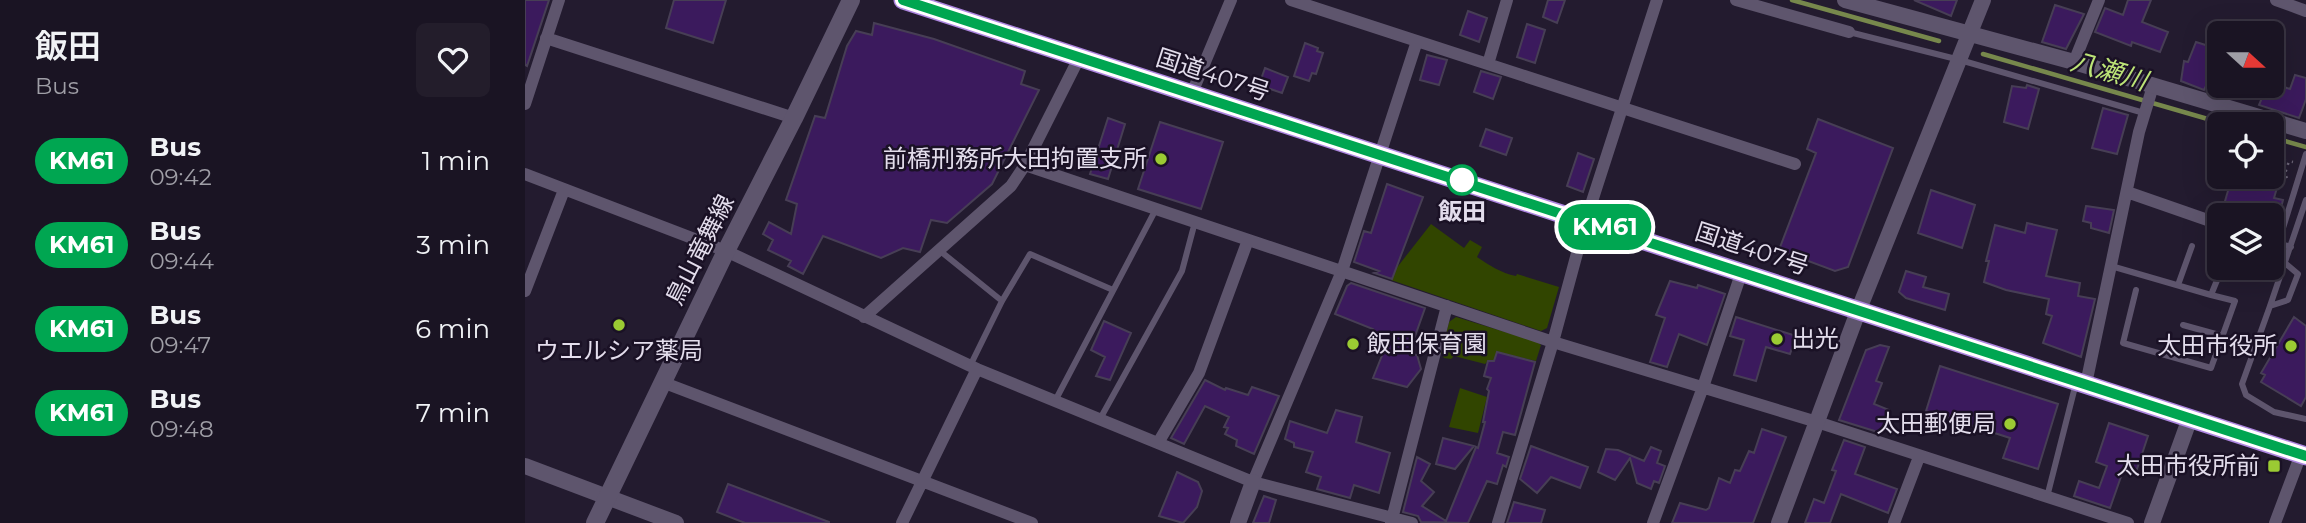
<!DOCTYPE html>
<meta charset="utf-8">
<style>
:root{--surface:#1a1423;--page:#231d2b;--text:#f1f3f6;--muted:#9f9ea6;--line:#383341}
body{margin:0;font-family:Montserrat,"Noto Sans JP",sans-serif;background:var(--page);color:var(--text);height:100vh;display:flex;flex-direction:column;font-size:26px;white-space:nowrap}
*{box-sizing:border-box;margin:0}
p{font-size:23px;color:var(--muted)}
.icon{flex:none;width:38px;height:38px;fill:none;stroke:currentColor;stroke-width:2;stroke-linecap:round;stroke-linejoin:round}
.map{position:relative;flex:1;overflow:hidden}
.sheet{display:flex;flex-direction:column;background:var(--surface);width:525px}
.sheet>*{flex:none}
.badge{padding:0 14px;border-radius:23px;font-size:24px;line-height:46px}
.needle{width:46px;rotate:111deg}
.tools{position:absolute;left:1682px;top:21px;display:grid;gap:14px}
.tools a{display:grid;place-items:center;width:77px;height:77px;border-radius:10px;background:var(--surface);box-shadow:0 7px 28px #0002,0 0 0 2px var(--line);font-size:35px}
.map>.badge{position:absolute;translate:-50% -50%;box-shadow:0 0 0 4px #fff}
.round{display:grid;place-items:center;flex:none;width:74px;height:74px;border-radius:10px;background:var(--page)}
.head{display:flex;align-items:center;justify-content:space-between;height:119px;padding:0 35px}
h1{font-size:33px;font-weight:600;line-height:52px}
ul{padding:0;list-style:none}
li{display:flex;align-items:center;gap:21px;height:84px;padding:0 35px}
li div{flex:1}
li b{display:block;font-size:26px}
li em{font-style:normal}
li .badge{min-width:77px;font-weight:700;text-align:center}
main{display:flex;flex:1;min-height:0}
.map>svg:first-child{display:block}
.green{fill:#314500}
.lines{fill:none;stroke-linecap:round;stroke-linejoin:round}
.stream{stroke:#77884c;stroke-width:4.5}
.building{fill:#3b1a5d;stroke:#473e55;stroke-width:2}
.path{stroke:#6b6476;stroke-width:2.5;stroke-dasharray:2 5;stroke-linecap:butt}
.service{stroke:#5e556d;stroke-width:6}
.minor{stroke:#5e556d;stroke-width:12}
.tertiary{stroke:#5e556d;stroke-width:16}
.secondary{stroke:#5e556d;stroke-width:18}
.trunk{stroke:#ad86e0;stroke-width:19}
.line-casing{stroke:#fff;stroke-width:16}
.line{stroke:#00a651;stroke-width:10}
.poi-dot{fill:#9bcb33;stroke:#1a1125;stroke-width:2.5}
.stop-dot{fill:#fff;stroke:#00a651;stroke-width:3.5}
.labels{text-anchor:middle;stroke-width:5;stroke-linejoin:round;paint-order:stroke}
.street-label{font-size:24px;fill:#e3ddec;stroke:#1a1125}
.poi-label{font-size:24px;fill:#e3ddec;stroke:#1a1125;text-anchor:end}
.stop-label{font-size:24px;font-weight:bold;fill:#e3ddec;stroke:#1a1125}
.water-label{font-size:26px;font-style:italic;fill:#bce477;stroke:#1a1125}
</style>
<main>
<section class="sheet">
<div class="head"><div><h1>飯田</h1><p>Bus</p></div><a class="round"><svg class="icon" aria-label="heart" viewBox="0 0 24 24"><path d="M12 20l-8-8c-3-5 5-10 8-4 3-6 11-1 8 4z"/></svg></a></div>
<ul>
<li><span class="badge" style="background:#00a651;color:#fff">KM61</span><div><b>Bus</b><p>09:42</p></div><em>1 min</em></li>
<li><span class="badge" style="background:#00a651;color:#fff">KM61</span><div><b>Bus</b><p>09:44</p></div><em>3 min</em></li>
<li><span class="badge" style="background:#00a651;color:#fff">KM61</span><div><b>Bus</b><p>09:47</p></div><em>6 min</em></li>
<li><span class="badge" style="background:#00a651;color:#fff">KM61</span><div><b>Bus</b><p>09:48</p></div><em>7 min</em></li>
</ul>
</section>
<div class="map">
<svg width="1781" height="523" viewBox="0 0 1781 523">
<rect width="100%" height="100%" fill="#231b2f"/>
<path class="green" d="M906,224L939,248L945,240L957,247L952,257C964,265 976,273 991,276L992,274L1034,287L1022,328L1016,331L866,280L870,270Z
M931,317L1012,342L1016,345L1011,361L972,352L969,361H963L960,364L929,356L926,359L919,358L916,353L924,322Z
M935,388L962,397L953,433L924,427Z"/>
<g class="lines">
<path class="stream" d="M1267,0L1414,41
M1458,54L1700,124
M1746,137L1781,147"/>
</g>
<path class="building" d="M0,0H24L2,66L0,65Z
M149,0H201L188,43L141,28Z
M1023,0H1040L1032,23L1018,17Z
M1389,0H1432L1426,16Z
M1603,0H1626L1617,22L1643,32L1635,52L1607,42L1606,46L1570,32L1580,8L1598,15Z
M1530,5L1559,14L1541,49L1517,42Z
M943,11L962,18L954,42L935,35Z
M349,23L409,39L500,71L496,84L514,90L467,184L422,223L406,220L395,252L378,248L356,258L298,236L278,274L263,266L266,261L243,250L248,240L238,234L244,222L266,234L272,204L261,200L290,116L300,118L322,46L331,31L347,35Z
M1002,24L1020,30L1010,63L992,57Z
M1671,42L1693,49L1685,70L1688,72L1679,90L1656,81L1659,61L1663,62Z
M780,43L793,48L792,51L798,53L791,74L787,73L784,81L769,76Z
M902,55L922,60L914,85L895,80Z
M740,68L763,77L757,93L734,85Z
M956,71L976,77L968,99L949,92Z
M1770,75L1781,78V99L1774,118L1734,105L1742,86H1746V83L1765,89Z
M1502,85L1514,89L1503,129L1479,122L1487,86L1501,88Z
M1578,108L1603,115L1592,154L1567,148Z
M583,118L600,124L583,179L565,174Z
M1293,119L1368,148L1323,267L1310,271L1254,250L1291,153L1282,149Z
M635,122L698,142L676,209L613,189Z
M961,129L987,138L981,155L955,146Z
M1053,153L1069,159L1058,192L1042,186Z
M1746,156L1760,160L1749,198L1758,200L1754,215H1696L1707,177H1746Z
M862,184L898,197L867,279L849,273L854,271L829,262L839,231L846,233Z
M1406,190L1450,205L1437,248L1393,233Z
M1561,206L1589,210L1584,233L1566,228V223L1558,221Z
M1502,223L1532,230L1521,276L1555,283L1553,296L1570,299L1556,357L1518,343L1527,316L1521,314L1524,299L1481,290L1459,282L1464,261H1461L1470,225L1500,233Z
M1381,271L1401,277L1398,287L1424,294L1420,310L1381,298L1374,292Z
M1145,281L1172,288L1173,285L1200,294L1182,345L1154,334L1142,367L1125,362L1140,318L1131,315Z
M826,283L900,308L884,353L892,355L896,369L882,387L848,378L862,343L848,329L810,314L822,286Z
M1211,317L1271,336L1265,354L1241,347L1231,381L1209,375L1219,340L1205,336Z
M1769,317L1781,326V397L1776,406L1736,382L1740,375L1736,373Z
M579,321L606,333L585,380L571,376L580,357L566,350Z
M1355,345L1364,347L1351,381L1357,383L1349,404L1364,410L1356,433L1314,420L1341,350Z
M972,352L1010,362L990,435L978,432L972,453L984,457L981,467L978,465L972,484L962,481L943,523L896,522L893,516L878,512L892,457L905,464L896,481L909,492L897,506L921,521L951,447L953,448L960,422H958L964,391L962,389L966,378L959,376L963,361H969Z
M1415,366L1533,404L1513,469L1478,458L1485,438L1401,411Z
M680,380L700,390L701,388L723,395L727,387L754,396L729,454L711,446L712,440L700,434L703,428L699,427L704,417L680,406L659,444L646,438Z
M811,410L837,417L831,442L865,453L854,493L829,485L825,498L792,489L796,477L781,472L788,452L769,447V443L760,439L765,421L802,433Z
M1584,423L1623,436L1610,475L1598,471L1585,508L1549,496L1554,481L1574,488L1582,466L1571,462Z
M1237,429L1261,437L1228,523H1147L1155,503L1181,510L1184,508L1194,478L1205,483L1210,470L1215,471L1224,451L1229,453Z
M918,438L949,446L930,469L911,464Z
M1319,440L1340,447L1330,474L1372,489L1363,513L1316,494L1305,523H1280L1289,499L1299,503L1311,471L1307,470Z
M1006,446L1063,467L1055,488L1026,477L1012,493L995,479Z
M1126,447L1136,451L1132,463L1140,466L1134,483L1129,481L1126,489L1112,483L1105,458L1090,480L1073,472L1081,449L1093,450L1119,461Z
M652,472L673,482L677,491L672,507L658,523L634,516Z
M203,484L304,522V523H220L192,512Z
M739,496L751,500L744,523H728Z
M989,502L1020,510L1016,523H982Z"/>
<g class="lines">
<path class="path" d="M1762,178L1760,174L1764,161L1768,162"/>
<path class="service" d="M1324,32L1435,60L1619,113
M1746,241L1766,247
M1753,244L1781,154
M414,250L477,301
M1760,263L1773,274L1763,300L1745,306L1781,200
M1586,266L1686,295L1697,268
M1653,285L1667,246
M1611,290L1598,343L1686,368L1710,301L1686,295
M1745,306L1717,384L1721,395L1749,412L1781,419
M1658,325L1698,336
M445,366L477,301L505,254L588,290
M530,401L631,209
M575,419L657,271L670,222
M1522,497L1551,383"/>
<path class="minor" d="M766,0L1270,164
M1211,0L1324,32
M1751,0L1781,11
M21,38L269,118
M1549,62L1574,0
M963,64L982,0
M667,93L706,0
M0,104L34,0
M500,165L1028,342L1292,422L1603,523
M0,174L201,251L452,369L728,482L887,523
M1602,192L1694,224
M0,291L39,190
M339,317L486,186L500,165L554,58
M137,382L507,523
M1561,384L1614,132L1628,86
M633,443L674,373L723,240
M728,482L817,271L892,41
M377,523L452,369
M866,523L922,306
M973,523L1028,342L1061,220L1132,0
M1128,523L1178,387L1217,271
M1369,523L1394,457
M1750,523L1776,454"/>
<path class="tertiary" d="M1320,0L1549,62L1781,131
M0,466L151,523
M713,523L728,482
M1254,523L1334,309L1458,0
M1627,523L1665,418"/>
<path class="secondary" d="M70,523L201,251L269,118L326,0"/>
<path class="trunk" d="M378,0L1781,456"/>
</g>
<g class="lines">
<defs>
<path id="line" d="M378,0L1781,456"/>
</defs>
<use href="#line" class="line-casing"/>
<use href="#line" class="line"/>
</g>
<g class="poi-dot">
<circle cx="636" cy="159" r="7"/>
<circle cx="94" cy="325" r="7"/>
<circle cx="1252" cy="339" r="7"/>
<circle cx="828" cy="344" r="7"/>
<circle cx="1766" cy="346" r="7"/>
<circle cx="1485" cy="424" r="7"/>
<rect x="1742" y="459" width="14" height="14" rx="3.5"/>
</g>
<circle class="stop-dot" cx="937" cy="180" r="14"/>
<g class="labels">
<g class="street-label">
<text transform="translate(688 75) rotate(18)" y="8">国道407号</text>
<text transform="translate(1227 249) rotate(18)" y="8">国道407号</text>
<text transform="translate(175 250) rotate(-63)" y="8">鳥山竜舞線</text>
</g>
<g class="poi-label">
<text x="622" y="167">前橋刑務所大田拘置支所</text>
<text x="1266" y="347" text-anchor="start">出光</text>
<text x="842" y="352" text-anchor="start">飯田保育園</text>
<text x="1752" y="354">太田市役所</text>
<text x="94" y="359" text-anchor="middle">ウエルシア薬局</text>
<text x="1471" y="432">太田郵便局</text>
<text x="1735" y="474">太田市役所前</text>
</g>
<g class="stop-label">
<text x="937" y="220">飯田</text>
</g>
<g class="water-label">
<text transform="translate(1584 71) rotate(16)" y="9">八瀬川</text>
</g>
</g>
</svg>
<div class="tools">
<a><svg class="needle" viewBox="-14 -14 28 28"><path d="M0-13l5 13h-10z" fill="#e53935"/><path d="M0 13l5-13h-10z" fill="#9f9ea6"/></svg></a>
<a><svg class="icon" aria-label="locate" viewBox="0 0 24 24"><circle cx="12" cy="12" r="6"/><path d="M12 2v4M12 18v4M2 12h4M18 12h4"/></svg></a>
<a><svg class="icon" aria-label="layers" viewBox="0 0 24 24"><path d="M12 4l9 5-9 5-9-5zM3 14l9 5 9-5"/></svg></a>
</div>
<b class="badge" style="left:1080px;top:227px;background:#00a651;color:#fff">KM61</b>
</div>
</main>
